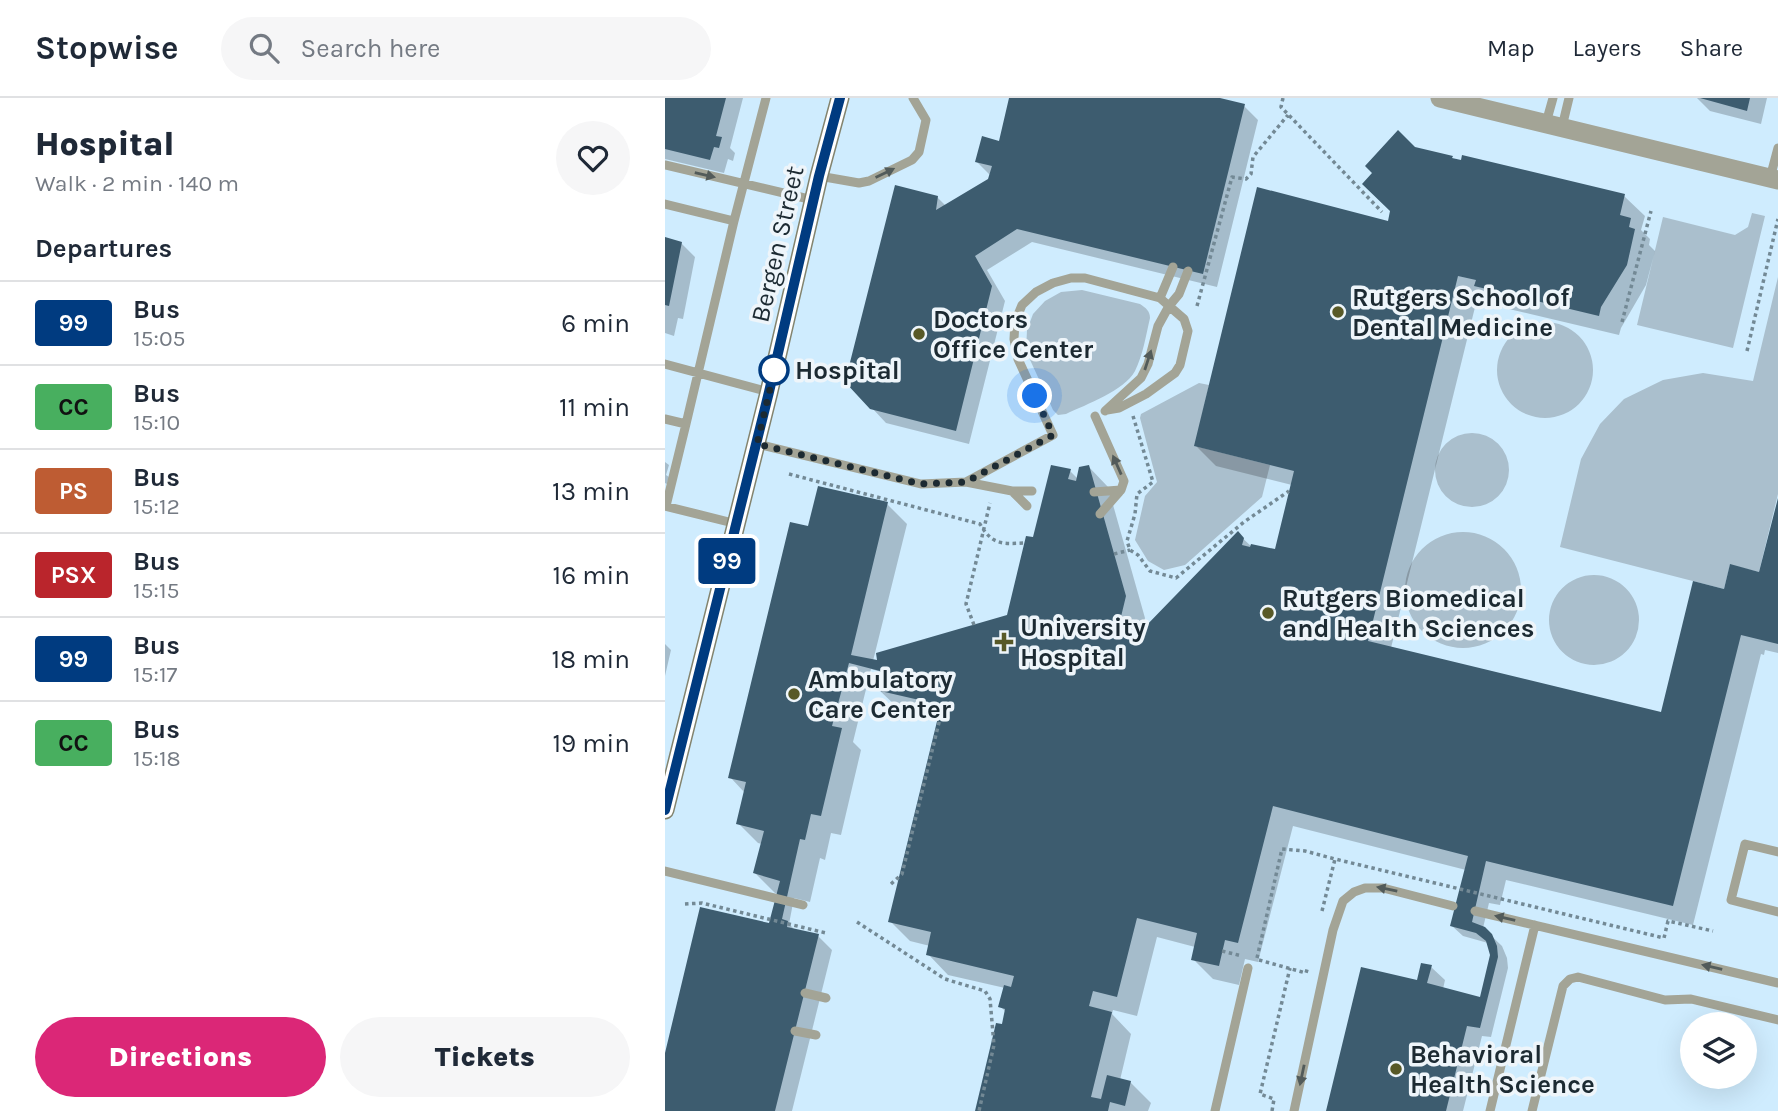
<!DOCTYPE html>
<meta charset="utf-8">
<style>
:root{--surface:#fff;--page:#f6f6f7;--text:#1f2937;--muted:#747a83;--line:#e0e1e3;--accent:#db2777}
body{margin:0;font-family:Karla,sans-serif;background:var(--page);color:var(--text);height:100vh;display:flex;flex-direction:column;font-size:26px;white-space:nowrap}
*{box-sizing:border-box;margin:0}
p{font-size:23px;color:var(--muted)}
.icon{flex:none;width:38px;height:38px;fill:none;stroke:currentColor;stroke-width:2;stroke-linecap:round;stroke-linejoin:round}
.map{position:relative;flex:1;overflow:hidden}
.side{display:flex;flex-direction:column;background:var(--surface);width:665px}
.side>*{flex:none}
.badge{padding:0 14px;border-radius:5px;font-size:24px;line-height:46px}
.tools{position:absolute;left:1015px;top:914px;display:grid;gap:14px}
.tools a{display:grid;place-items:center;width:77px;height:77px;border-radius:50%;background:var(--surface);box-shadow:0 7px 28px #0002;font-size:35px}
.you{position:absolute;width:35px;height:35px;margin:-18px;border:5px solid #fff;border-radius:50%;background:#1a73e8;box-shadow:0 0 0 10px #1a73e833}
.map>.badge{position:absolute;translate:-50% -50%;box-shadow:0 0 0 4px #fff}
h2{padding:0 35px;font-size:26px;line-height:63px}
.round{display:grid;place-items:center;flex:none;width:74px;height:74px;border-radius:37px;background:var(--page)}
.headline{display:flex;align-items:center;justify-content:space-between;height:119px;padding:0 35px}
h1{font-size:33px;font-weight:800;line-height:52px}
.cta{display:flex;gap:14px;margin-top:auto;padding:14px 35px}
.cta a{flex:1;height:80px;border-radius:42px;background:var(--accent);color:#fff;font-size:28px;font-weight:800;line-height:80px;text-align:center}
.cta a+a{background:var(--page);color:var(--text)}
ul{padding:0;list-style:none}
li{display:flex;align-items:center;gap:21px;height:84px;padding:0 35px;border-top:2px solid var(--line)}
li div{flex:1}
li b{display:block;font-size:26px}
li em{font-style:normal}
li .badge{min-width:77px;font-weight:700;text-align:center}
header{display:flex;align-items:center;gap:42px;box-sizing:border-box;height:98px;padding:0 35px;background:var(--surface);border-bottom:2px solid var(--line)}
header strong{font-size:33px}
nav{display:flex;gap:38px;margin-inline-start:auto;font-size:24px}
.search{width:490px;height:63px;background:var(--page);display:flex;align-items:center;gap:18px;box-sizing:border-box;padding:0 24px;border-radius:38px;color:var(--muted);font-size:26px}
main{display:flex;flex:1;min-height:0}
.map>svg:first-child{display:block}
.green{fill:#aabfcd}
.shadow{fill:#0003}
.building{fill:#3d5c6f}
.lines{fill:none;stroke-linecap:round;stroke-linejoin:round}
.path{stroke:#738995;stroke-width:3.5;stroke-dasharray:3.5 3.5;stroke-linecap:butt}
.service{stroke:#a3a496;stroke-width:9}
.tertiary{stroke:#a3a496;stroke-width:19}
.secondary{stroke:#83846f;stroke-width:19}
.oneway{fill:#525b5a}
.line-casing{stroke:#fff;stroke-width:16}
.line{stroke:#003b80;stroke-width:10}
.walk{stroke:#1c2a32;stroke-width:7;stroke-dasharray:0 12.6}
.poi-dot{fill:#585927;stroke:#eef5fa;stroke-width:2.5}
.stop-dot{fill:#fff;stroke:#003b80;stroke-width:3.5}
.labels{text-anchor:middle;stroke-width:7;stroke-linejoin:round;paint-order:stroke}
.street-label{font-size:26px;fill:#1c2a32;stroke:#eef5fa}
.poi-label{font-size:26px;font-weight:bold;fill:#1c2a32;stroke:#eef5fa;text-anchor:start}
.stop-label{font-size:26px;font-weight:bold;fill:#1c2a32;stroke:#eef5fa;text-anchor:start}
</style>
<header>
<strong>Stopwise</strong>
<div class="search"><svg class="icon" aria-label="search" viewBox="0 0 24 24"><circle cx="10" cy="10" r="6"/><path d="M15 15l6 6"/></svg>Search here</div>
<nav><a>Map</a><a>Layers</a><a>Share</a></nav>
</header>
<main>
<section class="side">
<div class="headline"><div><h1>Hospital</h1><p>Walk · 2 min · 140 m</p></div><a class="round"><svg class="icon" aria-label="heart" viewBox="0 0 24 24"><path d="M12 20l-8-8c-3-5 5-10 8-4 3-6 11-1 8 4z"/></svg></a></div>
<h2>Departures</h2>
<ul>
<li><span class="badge" style="background:#003b80;color:#fff">99</span><div><b>Bus</b><p>15:05</p></div><em>6 min</em></li>
<li><span class="badge" style="background:#48af5f;color:#111">CC</span><div><b>Bus</b><p>15:10</p></div><em>11 min</em></li>
<li><span class="badge" style="background:#be5c33;color:#fff">PS</span><div><b>Bus</b><p>15:12</p></div><em>13 min</em></li>
<li><span class="badge" style="background:#ba252c;color:#fff">PSX</span><div><b>Bus</b><p>15:15</p></div><em>16 min</em></li>
<li><span class="badge" style="background:#003b80;color:#fff">99</span><div><b>Bus</b><p>15:17</p></div><em>18 min</em></li>
<li><span class="badge" style="background:#48af5f;color:#111">CC</span><div><b>Bus</b><p>15:18</p></div><em>19 min</em></li>
</ul>
<div class="cta"><a>Directions</a><a>Tickets</a></div>
</section>
<div class="map">
<svg width="1113" height="1013" viewBox="0 0 1113 1013">
<rect width="100%" height="100%" fill="#cfecfe"/>
<path class="green" d="M1087,115L1100,118L1068,250L972,227L998,119L1070,137L1083,129Z
M1113,179V396L1094,474L1065,467L1059,491L895,449L916,361L935,326L959,301L998,282L1038,275L1088,283Z
M417,192L475,206C481,210 485,213 485,220C481,237 478,257 470,273C459,293 422,306 401,316L393,317L388,312L361,253L362,232L368,216L380,203L396,194Z
M832 272a48 48 0 1 1 96 0a48 48 0 1 1-96 0Z
M534,285L544,287L530,348L605,367L597,399L520,467L499,472L483,463L470,442L480,398L492,384L475,320L476,316Z
M770 372a37 37 0 1 1 74 0a37 37 0 1 1-74 0Z
M740 492a58 58 0 1 1 116 0a58 58 0 1 1-116 0Z
M884 522a45 45 0 1 1 90 0a45 45 0 1 1-90 0Z"/>
<path class="shadow" d="M0,0H78L65,50L70,55L68,63L63,61L59,75L0,61Z
M346,0H548L579,8L593,22L552,189L367,144L322,172L340,203L304,346L221,325L207,310L272,99L281,108L325,82L326,78L312,64L335,45Z
M1032,0H1102L1096,26L1045,13Z
M749,51L787,60L790,63L959,98L980,118L976,132L985,141L984,147L990,153L981,187L956,230L954,237L831,208L823,199L813,197L726,550L997,616L1060,493L1095,478L1113,405V555L1100,552L1099,557L1096,556L1028,827L841,782L835,807L824,805L818,830L837,848L842,860L843,870L826,939L817,938L798,1013H662L766,869L780,882L778,891L817,901L827,856L823,845L798,838L787,828L801,772L628,728L593,864L580,861L574,887L548,881L528,861L530,849L492,839L472,918L448,912L447,916L466,936L455,982L465,984L486,1005L483,1013H311L341,914L335,908L340,890L283,877L263,856L265,848L245,843L225,823L274,621L234,611L213,591L216,574L206,571L188,644L196,652L176,737L166,735L160,762L155,760L145,804L129,800L124,826L129,831L153,838L167,852L127,1013H0V962L105,827L114,796L110,795L90,775L97,746L93,745L73,725L80,695L65,679L144,430L222,406L242,426L208,563L211,564L343,518L369,441L405,373L413,381L423,368L443,389L480,520L476,536L573,436L587,449L611,453L627,387L551,368L531,348L724,125Z
M0,141L16,145L30,159L18,221L13,220L9,238L0,235Z
M0,364L4,367L1,377L4,379L2,386L0,385Z
M0,546L6,552L0,578Z"/>
<path class="building" d="M0,0H61L51,38L57,39L54,50L49,49L45,62L0,51Z
M344,0H555L580,6L538,176L352,131L310,158L327,188L291,333L205,311L180,284L230,87L273,98L271,112L323,81L327,68L310,64L317,38L334,43Z
M1035,0H1085L1082,13Z
M733,32L750,49L788,58L787,60L796,62L797,57L960,96L955,117L966,120L964,129L970,131L962,167L936,209L934,218L809,188L811,182L793,178L703,543L996,614L1028,483L1059,491L1065,466L1094,474L1113,400V546L1076,537L1008,808L821,763L807,824L820,829L827,836L832,848L833,859L815,930L802,928L781,1013H661L696,869L752,882L756,865L767,867L762,885L815,899L825,857L821,843L811,835L785,828L803,758L608,708L573,845L560,842L554,868L526,862L532,835L472,820L452,899L428,893L424,908L447,914L426,999L436,1001L442,977L466,983L460,1008L445,1004L443,1013H310L331,925L337,926L340,911L333,909L339,887L346,889L349,878L261,857L266,834L223,824L276,607L211,592L215,573L184,565L167,628L177,630L156,718L146,716L140,742L135,741L117,821L123,823L122,829L154,836L110,1013H0V955L35,809L104,825L115,783L88,775L99,733L71,726L81,684L63,680L125,424L143,428L153,388L223,404L186,557L212,562L211,555L342,517L361,438L368,439L386,367L406,371L403,381L411,383L414,369L424,367L461,498L454,527L477,532L573,433L579,440L577,447L585,449L586,446L610,451L629,373L529,348L592,89L723,123L725,113L697,86L707,75L700,68Z
M0,139L17,144L4,208L0,207Z"/>
<g class="lines">
<path class="path" d="M618,0L616,9L717,114
M532,208L567,79L581,81L586,76L588,59L623,17
M957,224L986,113
M1082,253L1113,121
M468,318L488,384L472,396L470,416L462,443L465,452L473,457L485,473L511,480L579,424L624,393
M124,376L315,426C327,447 337,446 360,445
M449,456L465,452
M309,527L301,506L325,405
M226,786L237,776L279,604
M20,806L37,805L161,835
M657,813L670,761L999,840L1003,823L1048,833
M192,824L280,881L320,893L325,901L329,947L314,1013
M557,853L577,858
M592,860L617,751L640,753L670,761
M594,862L641,875L643,868
M607,1013L609,1001L595,996L625,870"/>
<path class="service" d="M881,25L888,0
M897,29L904,0
M0,67L148,102
M154,78L194,85L204,83L247,62L254,54L261,22L248,0
M1105,80L1113,50
M0,106L69,123
M495,200L508,169
M0,266L104,294
M442,312L454,310L481,296L510,275L515,267L523,233L519,221L504,208L514,196L523,173
M0,321L21,326L69,123L101,0
M92,346L256,386L301,384L388,337L353,261L349,241L350,224L357,207L371,194L388,185L406,180H420L495,200L504,208L493,228L483,266L476,280L440,313
M301,384L347,393H367
M347,393L362,408
M429,394L456,392L459,383L430,318
M0,408L72,426
M1,408L21,326
M435,416L456,392
M1113,754L1080,746L1066,802L1113,814
M0,773L138,807
M810,813L1113,885
M140,895L161,900
M130,933L151,937
M550,1013L583,870
M629,1013L668,832L678,803L689,794L700,790H718L788,808
M825,1013L870,827
M867,1013L898,888L905,881L913,879L1000,902L1026,901L1113,922"/>
<path class="tertiary" d="M775,0L1113,82"/>
<path class="secondary" d="M0,712L104,294L154,78L175,0"/>
</g>
<defs><path id="oneway-solid" d="M-6-.8H1V-3.2L6.5 0L1 3.2V.8H-6Z" transform="scale(1.75)"/></defs>
<g class="oneway">
<use href="#oneway-solid" transform="translate(220 75) rotate(-26)"/>
<use href="#oneway-solid" transform="translate(40 77) rotate(13)"/>
<use href="#oneway-solid" transform="translate(483 262) rotate(-72)"/>
<use href="#oneway-solid" transform="translate(452 367) rotate(-114)"/>
<use href="#oneway-solid" transform="translate(722 791) rotate(-168)"/>
<use href="#oneway-solid" transform="translate(840 820) rotate(-167)"/>
<use href="#oneway-solid" transform="translate(1047 869) rotate(-167)"/>
<use href="#oneway-solid" transform="translate(637 977) rotate(102)"/>
</g>
<g class="lines">
<defs>
<path id="line" d="M0,712L104,294L154,78L175,0"/>
</defs>
<use href="#line" class="line-casing"/>
<use href="#line" class="line"/>
<path class="walk" d="M109,272L110,270L92,346L256,386L301,384L388,337L370,298"/>
</g>
<g class="poi-dot">
<circle cx="673" cy="214" r="7"/>
<circle cx="254" cy="236" r="7"/>
<circle cx="603" cy="515" r="7"/>
<path d="M335.5 533.5h7v7h7v7h-7v7h-7v-7h-7v-7h7z"/>
<circle cx="129" cy="596" r="7"/>
<circle cx="731" cy="971" r="7"/>
</g>
<circle class="stop-dot" cx="109" cy="272" r="14"/>
<g class="labels">
<g class="street-label">
<text transform="translate(112 146) rotate(-77)" y="9">Bergen Street</text>
</g>
<g class="poi-label">
<text x="687" y="208">Rutgers School of<tspan x="687" dy="30">Dental Medicine</tspan></text>
<text x="268" y="230">Doctors<tspan x="268" dy="30">Office Center</tspan></text>
<text x="617" y="509">Rutgers Biomedical<tspan x="617" dy="30">and Health Sciences</tspan></text>
<text x="355" y="538">University<tspan x="355" dy="30">Hospital</tspan></text>
<text x="143" y="590">Ambulatory<tspan x="143" dy="30">Care Center</tspan></text>
<text x="745" y="965">Behavioral<tspan x="745" dy="30">Health Science</tspan></text>
</g>
<g class="stop-label">
<text x="130" y="281">Hospital</text>
</g>
</g>
</svg>
<div class="tools">
<a><svg class="icon" aria-label="layers" viewBox="0 0 24 24"><path d="M12 4l9 5-9 5-9-5zM3 14l9 5 9-5"/></svg></a>
</div>
<div class="you" style="left:370px;top:298px"></div>
<b class="badge" style="left:62px;top:463px;background:#003b80;color:#fff">99</b>
</div>
</main>
